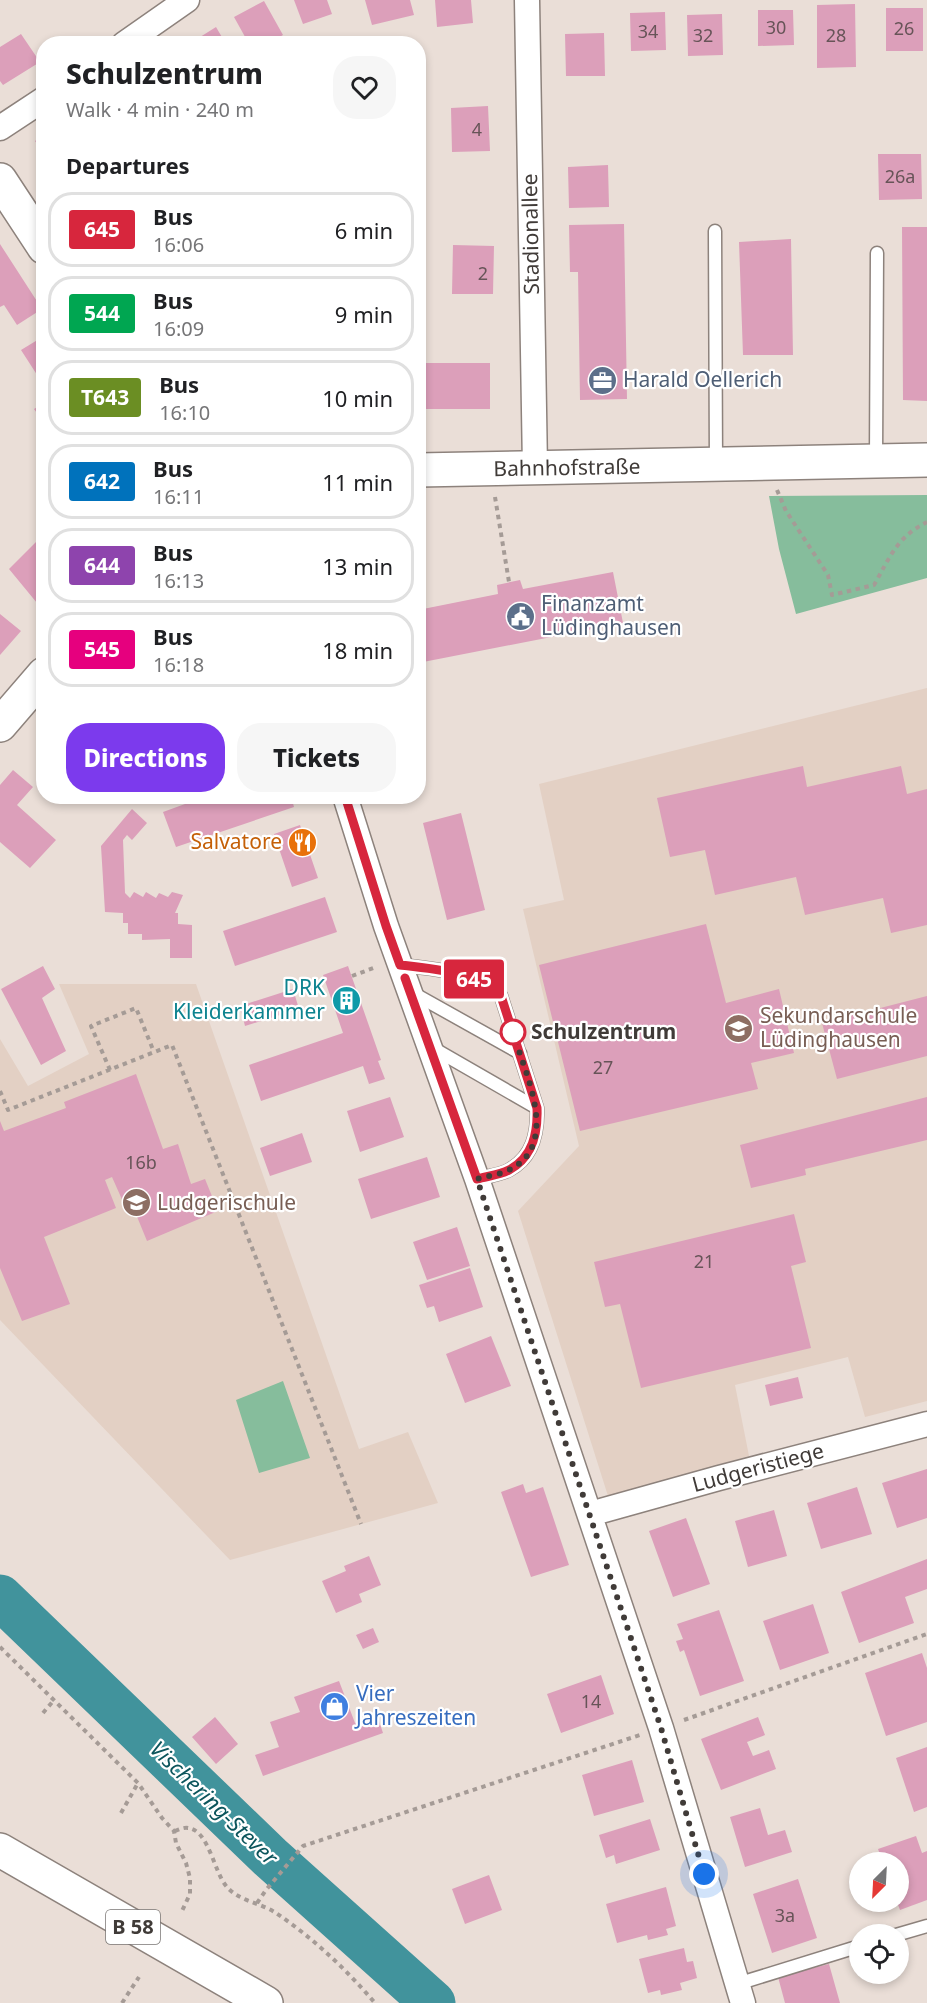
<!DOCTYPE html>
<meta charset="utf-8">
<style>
:root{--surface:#fff;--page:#f6f6f6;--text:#202124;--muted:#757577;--line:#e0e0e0;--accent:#7c3aed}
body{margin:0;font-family:"Noto Sans",sans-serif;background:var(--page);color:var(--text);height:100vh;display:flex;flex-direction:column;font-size:22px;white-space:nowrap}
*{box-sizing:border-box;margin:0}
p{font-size:20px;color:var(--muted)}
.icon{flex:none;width:33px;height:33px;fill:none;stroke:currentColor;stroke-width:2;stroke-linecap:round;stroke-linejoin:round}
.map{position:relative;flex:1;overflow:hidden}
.sheet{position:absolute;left:36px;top:36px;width:390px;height:768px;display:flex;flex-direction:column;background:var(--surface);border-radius:24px;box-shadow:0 3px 9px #0003}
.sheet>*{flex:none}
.badge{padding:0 12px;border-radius:4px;font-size:21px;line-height:39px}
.needle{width:39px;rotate:204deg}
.fabs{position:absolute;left:849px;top:1852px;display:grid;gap:12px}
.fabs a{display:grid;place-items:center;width:60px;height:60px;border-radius:50%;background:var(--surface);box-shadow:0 3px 9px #0003;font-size:30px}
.you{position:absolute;width:30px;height:30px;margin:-15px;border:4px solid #fff;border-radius:50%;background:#1a73e8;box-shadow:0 0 0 9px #1a73e833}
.map>.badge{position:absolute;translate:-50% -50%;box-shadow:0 0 0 3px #fff}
h2{padding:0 30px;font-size:22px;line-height:54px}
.round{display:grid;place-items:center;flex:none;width:63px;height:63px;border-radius:24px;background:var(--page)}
.summary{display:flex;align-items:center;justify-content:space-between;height:102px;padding:0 30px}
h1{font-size:28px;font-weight:800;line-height:45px}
.action{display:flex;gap:12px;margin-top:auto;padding:12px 30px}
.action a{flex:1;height:69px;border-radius:24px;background:var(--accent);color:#fff;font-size:24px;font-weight:800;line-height:69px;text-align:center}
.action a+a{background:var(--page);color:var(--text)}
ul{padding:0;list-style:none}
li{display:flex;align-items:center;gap:18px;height:75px;margin:0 12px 9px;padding:0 18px;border:3px solid var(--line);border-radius:24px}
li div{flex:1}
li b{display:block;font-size:22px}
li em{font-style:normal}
li .badge{min-width:66px;font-weight:700;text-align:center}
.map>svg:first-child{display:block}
.built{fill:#e3d0c4}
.green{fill:#86bd9c}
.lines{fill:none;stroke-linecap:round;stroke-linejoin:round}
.river{stroke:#41939c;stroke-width:45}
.building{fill:#dc9fba}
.lane-casing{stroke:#8d827c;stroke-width:15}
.street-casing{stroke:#8d827c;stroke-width:27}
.secondary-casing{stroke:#8d827c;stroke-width:36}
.primary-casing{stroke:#8d827c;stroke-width:36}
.path{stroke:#a59b96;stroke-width:4;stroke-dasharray:4.5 4.5;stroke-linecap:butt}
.lane{stroke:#fff;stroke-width:12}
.street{stroke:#fff;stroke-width:24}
.secondary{stroke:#fff;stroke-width:33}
.primary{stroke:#fff;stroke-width:33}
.line-casing{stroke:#fff;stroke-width:14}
.line{stroke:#d7263d;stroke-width:9}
.walk{stroke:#403b38;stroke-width:6;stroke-dasharray:0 10.8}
.stop-dot{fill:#fff;stroke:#d7263d;stroke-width:3}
.labels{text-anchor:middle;stroke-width:4.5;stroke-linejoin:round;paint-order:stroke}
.number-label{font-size:18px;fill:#675458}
.shield{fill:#fff;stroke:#797674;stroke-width:1.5}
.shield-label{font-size:20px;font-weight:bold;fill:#403b38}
.street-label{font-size:21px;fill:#403b38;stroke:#fff}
.service-label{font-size:21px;fill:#4e5e75;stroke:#fff;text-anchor:start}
.food-label{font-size:21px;fill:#c56008;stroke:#fff;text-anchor:end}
.culture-label{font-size:21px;fill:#0d838f;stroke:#fff;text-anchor:end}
.education-label{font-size:21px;fill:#785e54;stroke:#fff;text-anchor:start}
.stop-label{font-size:21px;font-weight:bold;fill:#403b38;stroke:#fff;text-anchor:start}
.shop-label{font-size:21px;fill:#366cbe;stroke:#fff;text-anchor:start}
.water-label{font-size:22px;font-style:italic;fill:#0c555c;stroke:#fff}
</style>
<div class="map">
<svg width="927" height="2003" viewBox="0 0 927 2003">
<rect width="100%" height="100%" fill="#eaded7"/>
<path class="built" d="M927,688V1401L865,1417L848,1357L735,1385L749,1456L608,1496L518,1211L579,1146L523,909L564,900L539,784Z
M59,984H196L359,1449L408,1432L438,1503L230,1560L0,1320V1039L28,1086L89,1054Z"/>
<path class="green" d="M927,495V578L796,614L779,549L769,496Z
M283,1381L310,1458L259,1473L236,1400Z"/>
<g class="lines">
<path class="river" d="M0,1597L270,1857L433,2003"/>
</g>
<path class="building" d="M294,0H327L332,14L303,24Z
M365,0H410L414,15L372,25Z
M435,0H471L473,23L437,27Z
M264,1L283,35L267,44H249L234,17Z
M855,4L856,67L817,68V5Z
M886,8H923V51H886Z
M758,10H793L794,45L758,46Z
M665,12L666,50L631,51L630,13Z
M722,14L723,55L688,56L687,15Z
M216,27L226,44H189Z
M604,33L605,76H566L565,34Z
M21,34L40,62L3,85L0,81V47Z
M488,106L490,151L452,152L451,108Z
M44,134V154L35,141Z
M878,154H921L922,199L879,200Z
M608,165L609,207L569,208L568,167Z
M624,224L627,399L580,400L578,272H570L569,225Z
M902,227H927V401L903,400Z
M791,239L793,355H743L739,242Z
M0,244L42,309L17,325L4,305L0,307Z
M453,245L494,246L493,294H452Z
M44,336V379L41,381L21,350Z
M418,363H490V409H418Z
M44,403V423L34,409Z
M44,534V597L37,603L9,569Z
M613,572L623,623L418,663V610L498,594L497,585L520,580L523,589Z
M0,614L21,631L0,655Z
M803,766L807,787L901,766L907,794L927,789V925L891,933L883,898L805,915L796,877L715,895L705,850L670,857L657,798Z
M13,770L33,787L17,805L56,840L30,868L0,842V785Z
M207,796H291L294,807L176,847L163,812Z
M132,809L147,823L132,840L127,835L123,840L125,893L130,898L134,892L143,897L146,892L156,898L159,893L168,897L172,892L183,895L175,913H178V924L192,925V958H170V939L142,940V934H128V923H123V913L105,912L101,846Z
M461,813L485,910L447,920L423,823Z
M300,825L318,878L292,887L274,834Z
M325,897L337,932L235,966L223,931Z
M706,924L726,1003L779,989L794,1053L751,1063L758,1089L580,1131L539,965Z
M43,966L55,989L42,998L66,1051L41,1065L1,989Z
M348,966L381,1060L378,1061L385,1079L369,1084L363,1066L261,1101L249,1065L343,1033L323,975Z
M293,989L299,1009L245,1026L240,1006Z
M927,996V1056L837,1079L822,1023Z
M136,1074L163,1149L178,1144L191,1184L205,1179L218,1211L147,1241L131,1202L124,1204L112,1177L105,1180L116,1208L44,1237L70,1304L22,1321L0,1268V1121L4,1131L66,1108L64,1102Z
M390,1097L404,1137L360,1152L347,1111Z
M927,1097V1140L805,1169L806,1175L751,1188L740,1145Z
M302,1133L312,1162L270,1176L260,1148Z
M427,1157L440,1197L371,1219L358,1179Z
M794,1214L806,1262L791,1266L811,1348L641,1388L620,1304L605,1307L594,1262Z
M457,1227L470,1266L427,1280L413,1242Z
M470,1268L483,1307L439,1322L434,1306L427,1308L419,1285Z
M491,1336L511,1386L465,1403L446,1354Z
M798,1377L803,1398L770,1406L765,1385Z
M927,1469V1518L897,1528L882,1483Z
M523,1484L526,1493L543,1487L569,1565L531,1577L501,1492Z
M857,1487L872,1534L821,1549L807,1503Z
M774,1510L787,1556L748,1567L735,1521Z
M686,1518L710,1584L673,1597L649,1531Z
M369,1556L381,1585L359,1594L362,1602L336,1613L322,1581L346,1571L344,1566Z
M927,1559V1589L905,1597L914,1623L859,1643L841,1592Z
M813,1604L829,1653L780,1670L763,1621Z
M719,1610L744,1681L700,1696L684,1650L680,1652L676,1641L683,1639L677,1624Z
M373,1628L379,1642L363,1649L356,1635Z
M922,1653L927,1668V1722L886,1736L865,1673Z
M601,1675L614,1714L561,1733L547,1694Z
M339,1681L355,1723L377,1715L383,1733L263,1776L255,1755L279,1747L270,1722L300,1712L294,1697Z
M215,1717L238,1744L216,1764L192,1737Z
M758,1717L765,1735L747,1742L753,1756L769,1750L776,1769L721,1790L701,1739Z
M927,1747V1807L914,1812L896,1758Z
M632,1760L644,1802L594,1816L582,1775Z
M760,1808L768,1835L785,1830L792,1852L745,1867L730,1817Z
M650,1819L660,1850L616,1864L614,1855L606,1858L599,1835Z
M916,1836L922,1853L927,1851V1900L900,1910L897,1902H898V1863H883L878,1849Z
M489,1875L502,1910L465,1924L452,1889Z
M798,1879L817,1938L772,1953L753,1894Z
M666,1887L676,1926L666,1929L668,1935L648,1940L647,1935L617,1943L606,1904Z
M684,1948L687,1962L693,1961L697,1978L680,1983L682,1990L661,1995L660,1990L648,1993L639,1959Z
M829,1964L840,2003H785L778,1977Z"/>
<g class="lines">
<defs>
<path id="lane" d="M715,231L716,464
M876,460L877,253
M400,965C436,969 473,972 501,996L537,1108C538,1133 533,1157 509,1170C500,1175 488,1176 477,1179
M411,992L520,1053
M431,1047L537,1108
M896,1935L927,1926
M737,1984L860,1946"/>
<path id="street" d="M527,0L535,468
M124,44L187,0
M0,128L44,99
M345,796L386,926L477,1179L661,1728L743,2003
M590,1514L719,1478L927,1424"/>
<path id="secondary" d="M0,180L44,247
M418,470L927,460
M0,725L44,674"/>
<path id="primary" d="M0,1850L266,2003"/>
</defs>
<use href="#lane" class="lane-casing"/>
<use href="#street" class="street-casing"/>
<use href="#secondary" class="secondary-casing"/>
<use href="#primary" class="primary-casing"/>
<path class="path" d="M777,490L786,511L828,575L832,595L874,585C890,557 897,537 927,522
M495,497L509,582
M352,976L376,967
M110,1070L91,1026L136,1008L154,1052
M0,1091L8,1110L172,1045L361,1524
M0,1647L138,1783L162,1818L174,1831L176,1843L186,1863L190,1878V1894L181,1913
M43,1713L54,1700
M684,1720L927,1634
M121,1813L138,1783
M175,1831C178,1830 184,1827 188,1828C209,1830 214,1873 227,1887C239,1901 261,1903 276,1913C313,1938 346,1969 375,2003
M257,1903L266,1890L303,1846L640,1735
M122,2003L139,1977"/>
<use href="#lane" class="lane"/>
<use href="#street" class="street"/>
<use href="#secondary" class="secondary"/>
<use href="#primary" class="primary"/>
</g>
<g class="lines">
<defs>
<path id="line" d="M345,796L386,926L400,965C436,969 473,972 501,996L537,1108C538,1133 533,1157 509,1170C500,1175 488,1176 477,1179L405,978"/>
</defs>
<use href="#line" class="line-casing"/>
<use href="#line" class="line"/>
<path class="walk" d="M513,1032C524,1072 562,1144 509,1170C499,1175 487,1176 477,1179L661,1728L704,1874"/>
</g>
<defs>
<symbol id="office-disc" viewBox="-11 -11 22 22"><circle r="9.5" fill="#5c6f8a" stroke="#fff"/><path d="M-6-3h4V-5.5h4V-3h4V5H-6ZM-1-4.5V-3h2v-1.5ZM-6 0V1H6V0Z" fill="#fff"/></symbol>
<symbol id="civic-disc" viewBox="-11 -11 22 22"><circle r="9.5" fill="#5c6f8a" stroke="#fff"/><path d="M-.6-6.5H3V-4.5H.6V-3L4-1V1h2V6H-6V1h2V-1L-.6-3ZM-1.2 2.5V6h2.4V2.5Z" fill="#fff"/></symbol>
<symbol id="restaurant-disc" viewBox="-11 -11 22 22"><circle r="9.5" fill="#e8710a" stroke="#fff"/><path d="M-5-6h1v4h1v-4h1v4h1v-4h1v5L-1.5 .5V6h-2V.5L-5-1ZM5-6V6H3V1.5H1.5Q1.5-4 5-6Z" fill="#fff"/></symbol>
<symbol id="building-disc" viewBox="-11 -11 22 22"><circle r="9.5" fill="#0f9aa8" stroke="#fff"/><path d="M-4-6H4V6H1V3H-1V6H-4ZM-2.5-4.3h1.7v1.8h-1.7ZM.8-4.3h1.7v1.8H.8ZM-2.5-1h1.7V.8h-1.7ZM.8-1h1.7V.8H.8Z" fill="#fff"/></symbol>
<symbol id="school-disc" viewBox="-11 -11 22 22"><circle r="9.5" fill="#8d6e63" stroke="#fff"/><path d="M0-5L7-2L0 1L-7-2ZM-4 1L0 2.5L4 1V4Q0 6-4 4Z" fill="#fff"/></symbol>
<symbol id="shop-disc" viewBox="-11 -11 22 22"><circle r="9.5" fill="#3f7fe0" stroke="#fff"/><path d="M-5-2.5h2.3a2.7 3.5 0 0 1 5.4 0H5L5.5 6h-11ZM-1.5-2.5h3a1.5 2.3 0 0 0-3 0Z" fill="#fff"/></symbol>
</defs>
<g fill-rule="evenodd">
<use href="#office-disc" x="586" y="364" width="33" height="33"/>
<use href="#civic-disc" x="504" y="600" width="33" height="33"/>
<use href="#restaurant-disc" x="286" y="826" width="33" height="33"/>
<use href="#building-disc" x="330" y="984" width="33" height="33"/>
<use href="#school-disc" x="722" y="1012" width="33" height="33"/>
<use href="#school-disc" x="120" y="1186" width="33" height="33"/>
<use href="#shop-disc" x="318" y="1690" width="33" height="33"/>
</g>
<circle class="stop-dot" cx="513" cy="1032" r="12"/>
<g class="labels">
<g class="number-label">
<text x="776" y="34">30</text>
<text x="904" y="35">26</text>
<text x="648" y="38">34</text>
<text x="703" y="42">32</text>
<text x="836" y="42">28</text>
<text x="477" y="136">4</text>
<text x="900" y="183">26a</text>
<text x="483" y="280">2</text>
<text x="603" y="1074">27</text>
<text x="141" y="1169">16b</text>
<text x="704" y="1268">21</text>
<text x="591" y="1708">14</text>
<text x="785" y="1922">3a</text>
</g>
<rect class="shield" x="106" y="1910" width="54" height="34" rx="4.5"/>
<g class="shield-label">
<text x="133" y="1934">B 58</text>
</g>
<g class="street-label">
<text transform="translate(531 234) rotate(-91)" y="7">Stadionallee</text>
<text transform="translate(567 468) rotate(-1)" y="7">Bahnhofstraße</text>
<text transform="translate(758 1468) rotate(-15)" y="7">Ludgeristiege</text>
</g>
<g class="service-label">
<text x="623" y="387">Harald Oellerich</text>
<text x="541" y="611">Finanzamt<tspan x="541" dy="24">Lüdinghausen</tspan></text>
</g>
<g class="food-label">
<text x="282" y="849">Salvatore</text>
</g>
<g class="culture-label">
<text x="325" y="995">DRK<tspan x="325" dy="24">Kleiderkammer</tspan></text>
</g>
<g class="education-label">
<text x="760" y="1023">Sekundarschule<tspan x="760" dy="24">Lüdinghausen</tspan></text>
<text x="157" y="1210">Ludgerischule</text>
</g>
<g class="stop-label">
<text x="531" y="1039">Schulzentrum</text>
</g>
<g class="shop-label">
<text x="356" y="1701">Vier<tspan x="356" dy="24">Jahreszeiten</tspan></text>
</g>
<g class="water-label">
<text transform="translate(214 1803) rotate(44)" y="8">Vischering-Stever</text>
</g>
</g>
</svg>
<div class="fabs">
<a><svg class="needle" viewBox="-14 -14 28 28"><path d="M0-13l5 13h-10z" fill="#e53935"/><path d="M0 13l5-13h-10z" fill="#757577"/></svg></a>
<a><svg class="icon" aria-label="locate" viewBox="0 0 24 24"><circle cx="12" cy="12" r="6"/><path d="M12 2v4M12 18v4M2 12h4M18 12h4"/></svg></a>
</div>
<div class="you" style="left:704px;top:1874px"></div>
<b class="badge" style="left:474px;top:979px;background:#d7263d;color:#fff">645</b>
<section class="sheet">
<div class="summary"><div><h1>Schulzentrum</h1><p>Walk · 4 min · 240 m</p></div><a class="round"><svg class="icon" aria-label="heart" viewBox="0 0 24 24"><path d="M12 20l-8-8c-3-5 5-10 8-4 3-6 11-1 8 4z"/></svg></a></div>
<h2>Departures</h2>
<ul>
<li><span class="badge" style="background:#d7263d;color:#fff">645</span><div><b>Bus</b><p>16:06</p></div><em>6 min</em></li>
<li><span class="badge" style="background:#00a651;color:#fff">544</span><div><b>Bus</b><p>16:09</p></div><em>9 min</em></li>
<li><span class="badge" style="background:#6b8e23;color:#fff">T643</span><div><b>Bus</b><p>16:10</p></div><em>10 min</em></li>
<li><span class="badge" style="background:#0072bc;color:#fff">642</span><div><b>Bus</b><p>16:11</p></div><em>11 min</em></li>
<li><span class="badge" style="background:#8e44ad;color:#fff">644</span><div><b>Bus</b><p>16:13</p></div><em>13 min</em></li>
<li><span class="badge" style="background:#e6007e;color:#fff">545</span><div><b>Bus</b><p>16:18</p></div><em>18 min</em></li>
</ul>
<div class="action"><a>Directions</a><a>Tickets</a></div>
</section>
</div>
